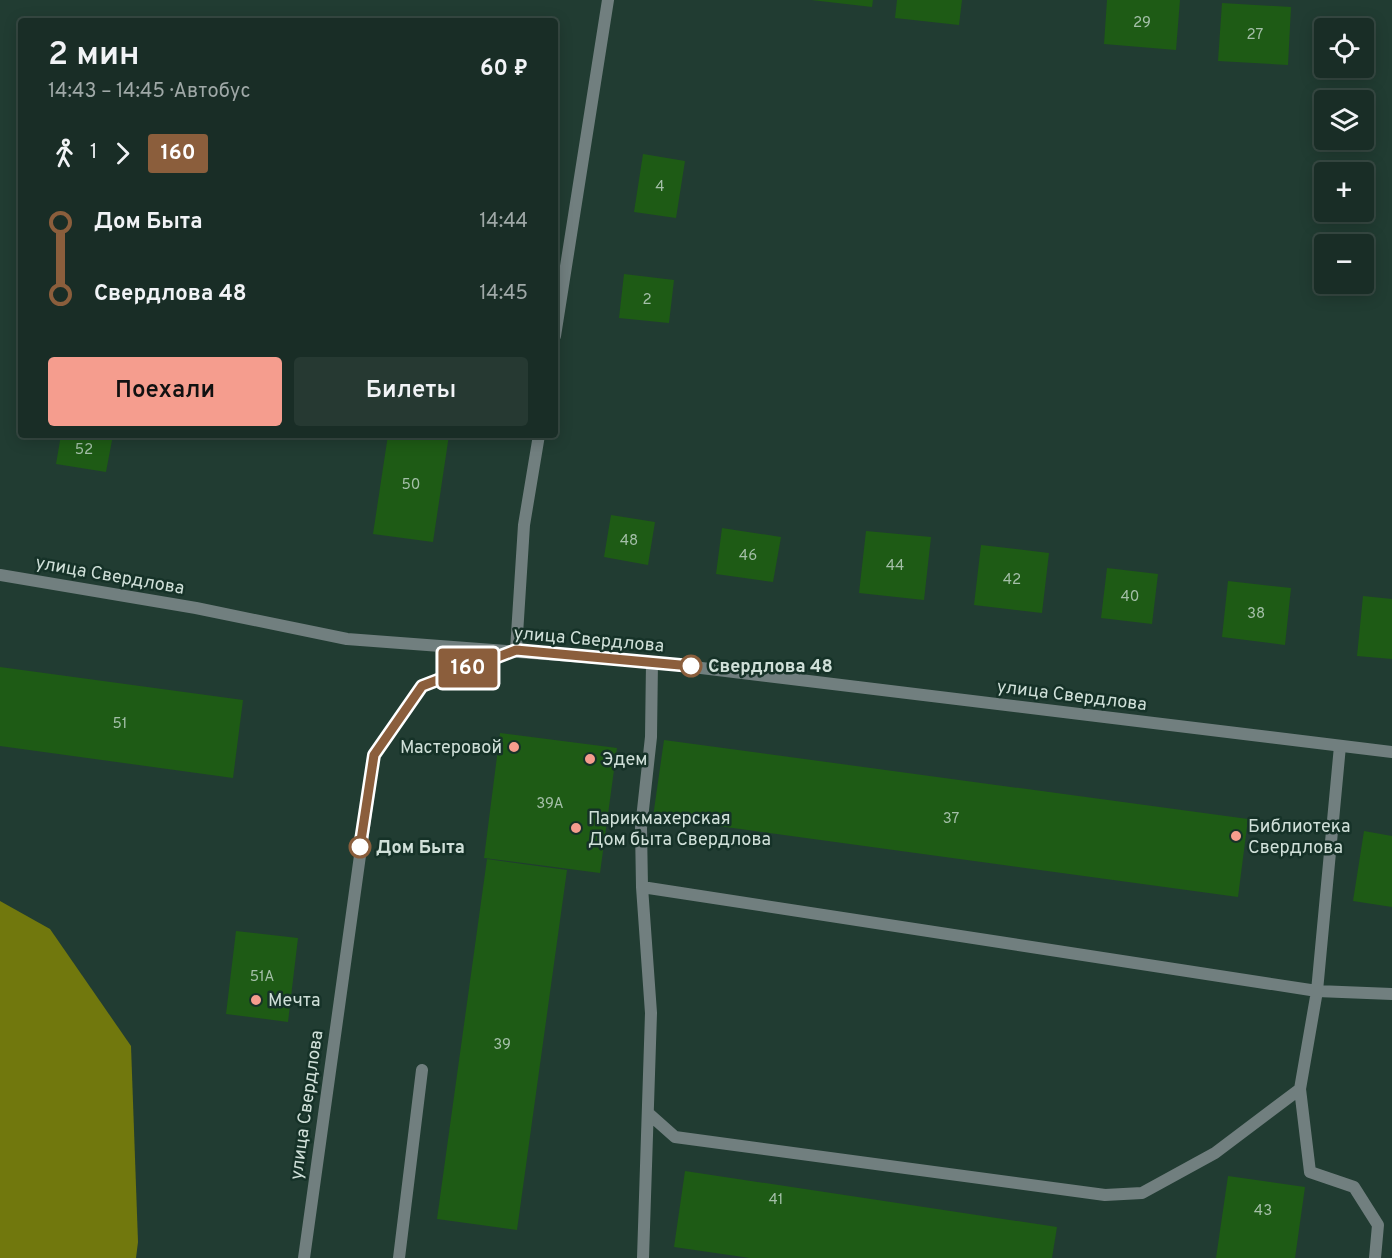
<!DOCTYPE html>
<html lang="ru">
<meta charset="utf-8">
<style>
:root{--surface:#192d26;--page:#263932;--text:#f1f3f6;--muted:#9fa8a7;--line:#374943;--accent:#f59d8e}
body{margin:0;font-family:Overpass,sans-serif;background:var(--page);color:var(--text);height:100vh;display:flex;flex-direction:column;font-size:22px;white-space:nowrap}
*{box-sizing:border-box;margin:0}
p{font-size:20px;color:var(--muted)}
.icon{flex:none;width:33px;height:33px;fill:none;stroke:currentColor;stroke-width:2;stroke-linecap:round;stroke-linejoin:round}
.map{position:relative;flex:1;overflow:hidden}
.side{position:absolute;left:18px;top:18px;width:540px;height:420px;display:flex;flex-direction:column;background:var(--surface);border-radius:6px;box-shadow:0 3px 15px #0003,0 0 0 2px var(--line)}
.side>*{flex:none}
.badge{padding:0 12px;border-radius:4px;font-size:21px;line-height:39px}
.tools{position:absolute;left:1314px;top:18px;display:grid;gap:12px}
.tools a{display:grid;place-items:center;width:60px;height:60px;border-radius:6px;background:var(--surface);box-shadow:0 3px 15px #0003,0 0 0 2px var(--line);font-size:30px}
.map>.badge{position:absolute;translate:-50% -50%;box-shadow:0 0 0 3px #fff}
.legs{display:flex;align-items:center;gap:9px;height:66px;padding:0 30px;font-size:20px}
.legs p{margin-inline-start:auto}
.headline{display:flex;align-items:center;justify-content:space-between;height:102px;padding:0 30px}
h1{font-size:33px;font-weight:600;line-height:45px}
.cta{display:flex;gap:12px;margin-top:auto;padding:12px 30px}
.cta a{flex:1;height:69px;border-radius:6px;background:var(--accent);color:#111;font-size:24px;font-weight:600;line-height:69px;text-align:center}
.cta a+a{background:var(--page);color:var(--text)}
ul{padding:0 30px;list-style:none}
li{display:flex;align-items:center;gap:21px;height:72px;font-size:22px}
li i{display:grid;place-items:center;width:9px;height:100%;margin:0 8px;background:currentColor}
li i::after{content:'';width:15px;height:15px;margin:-8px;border:4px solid;border-radius:50%;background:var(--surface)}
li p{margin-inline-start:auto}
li:first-child i{background:linear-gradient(#0000 50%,currentColor 0)}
li:last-child i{background:linear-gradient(currentColor 50%,#0000 0)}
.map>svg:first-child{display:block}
.forest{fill:#71780d}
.building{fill:#1e5b15}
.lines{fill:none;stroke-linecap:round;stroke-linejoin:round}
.lane{stroke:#717f7f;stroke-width:12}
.street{stroke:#717f7f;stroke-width:12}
.line-1-casing{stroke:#fff;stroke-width:14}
.line-1{stroke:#8b5e3c;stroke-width:9}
.stop-1-dot{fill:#fff;stroke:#8b5e3c;stroke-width:3}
.poi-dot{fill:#f59d8e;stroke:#163228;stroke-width:2}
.labels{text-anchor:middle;stroke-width:5;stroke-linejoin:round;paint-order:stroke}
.number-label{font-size:15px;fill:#a4bfa8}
.street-label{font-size:18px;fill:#d0e0d9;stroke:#163228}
.stop-label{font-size:18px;font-weight:bold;fill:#d0e0d9;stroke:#163228;text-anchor:start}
.poi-label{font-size:18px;fill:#d0e0d9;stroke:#163228;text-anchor:start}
</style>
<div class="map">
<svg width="1392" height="1258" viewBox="0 0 1392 1258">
<rect width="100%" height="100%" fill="#213c32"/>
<path class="forest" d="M0,901L50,929L131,1046L138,1242L136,1258H0Z"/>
<path class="building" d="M811,0H873L872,7Z
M897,0H962L959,25L895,18Z
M1107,0H1180L1176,50L1104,44Z
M1222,3L1291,7L1288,65L1218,61Z
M643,154L685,161L676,218L634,212Z
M624,274L674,280L669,323L619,318Z
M61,435H113L106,472L56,464Z
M388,435H449L433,542L373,534Z
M611,515L655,522L648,565L604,557Z
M722,528L781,537L773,582L716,574Z
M866,531L931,537L924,600L859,593Z
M981,545L1049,553L1042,613L974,605Z
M1107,568L1158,574L1152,624L1101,618Z
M1228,581L1291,588L1285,645L1222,637Z
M1363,596L1392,599V659L1357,656Z
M0,667L243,700L233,778L0,746Z
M500,733L617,748L600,873L484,858Z
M664,740L1248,819L1238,897L653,817Z
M1364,831L1392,836V907L1353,901Z
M487,859L567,870L517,1230L437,1219Z
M236,931L298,938L288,1022L226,1014Z
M685,1171L1057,1227L1052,1258H750L674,1247Z
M1228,1176L1305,1187L1295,1258H1216Z"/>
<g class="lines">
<path class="lane" d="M642,887L1317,991L1392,994
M1300,1089L1310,1172L1354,1187L1378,1225L1375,1258
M648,1113L675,1137L1105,1195L1142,1193L1215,1153L1300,1089L1317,991L1340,746
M399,1258L422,1070
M643,1258L651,1013L642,887L641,828L651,737L652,662"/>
<path class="street" d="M555,336L608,0
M0,575L196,608L347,639L652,662L1392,752
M304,1258L374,755L422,686L516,650L524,525L539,435"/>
</g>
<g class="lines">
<defs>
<path id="line-1" d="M360,847L374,755L422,686L516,650L691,666"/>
</defs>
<use href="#line-1" class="line-1-casing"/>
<use href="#line-1" class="line-1"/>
</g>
<g class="stop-1-dot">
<circle cx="691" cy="666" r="10"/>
<circle cx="360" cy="847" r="10"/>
</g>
<g class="poi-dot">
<circle cx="514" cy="747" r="6"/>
<circle cx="590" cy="759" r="6"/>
<circle cx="576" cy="828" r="6"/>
<circle cx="1236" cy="836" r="6"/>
<circle cx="256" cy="1000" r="6"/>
</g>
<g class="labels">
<g class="number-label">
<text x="1142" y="27">29</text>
<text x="1255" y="39">27</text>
<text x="660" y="191">4</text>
<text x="647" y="304">2</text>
<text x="84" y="454">52</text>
<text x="411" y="489">50</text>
<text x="629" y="545">48</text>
<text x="748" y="560">46</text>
<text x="895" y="570">44</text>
<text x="1012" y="584">42</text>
<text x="1130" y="601">40</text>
<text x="1256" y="618">38</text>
<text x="120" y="728">51</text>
<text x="550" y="808">39А</text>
<text x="951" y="823">37</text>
<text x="262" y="981">51А</text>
<text x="502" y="1049">39</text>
<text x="776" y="1204">41</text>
<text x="1263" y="1215">43</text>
</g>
<g class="street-label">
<text transform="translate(110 575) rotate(10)" y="6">улица Свердлова</text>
<text transform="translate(589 639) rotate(5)" y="6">улица Свердлова</text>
<text transform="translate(1072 695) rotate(7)" y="6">улица Свердлова</text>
<text transform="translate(306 1105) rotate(-82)" y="6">улица Свердлова</text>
</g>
<g class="stop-label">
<text x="708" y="672">Свердлова 48</text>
<text x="376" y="853">Дом Быта</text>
</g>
<g class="poi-label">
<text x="502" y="753" text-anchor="end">Мастеровой</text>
<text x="602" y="765">Эдем</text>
<text x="588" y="824">Парикмахерская<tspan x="588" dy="21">Дом быта Свердлова</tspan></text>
<text x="1248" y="832">Библиотека<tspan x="1248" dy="21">Свердлова</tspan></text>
<text x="268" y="1006">Мечта</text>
</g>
</g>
</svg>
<div class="tools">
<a><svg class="icon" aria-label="locate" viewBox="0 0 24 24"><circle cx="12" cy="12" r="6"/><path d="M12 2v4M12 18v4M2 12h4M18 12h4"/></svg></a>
<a><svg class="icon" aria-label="layers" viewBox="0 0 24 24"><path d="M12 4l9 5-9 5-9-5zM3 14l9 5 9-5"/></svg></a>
<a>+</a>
<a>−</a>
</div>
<b class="badge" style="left:468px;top:668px;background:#8b5e3c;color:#fff">160</b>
<section class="side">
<div class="headline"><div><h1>2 мин</h1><p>14:43 – 14:45 · Автобус</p></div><b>60 ₽</b></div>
<div class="legs"><svg class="icon" aria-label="walk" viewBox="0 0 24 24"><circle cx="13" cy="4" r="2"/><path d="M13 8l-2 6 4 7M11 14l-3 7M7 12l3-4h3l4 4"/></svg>1<svg class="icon" aria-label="forward" viewBox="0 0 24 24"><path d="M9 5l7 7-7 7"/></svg><b class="badge" style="background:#8b5e3c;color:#fff">160</b></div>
<ul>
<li><i style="color:#8b5e3c"></i><b>Дом Быта</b><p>14:44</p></li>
<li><i style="color:#8b5e3c"></i><b>Свердлова 48</b><p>14:45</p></li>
</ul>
<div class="cta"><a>Поехали</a><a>Билеты</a></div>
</section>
</div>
